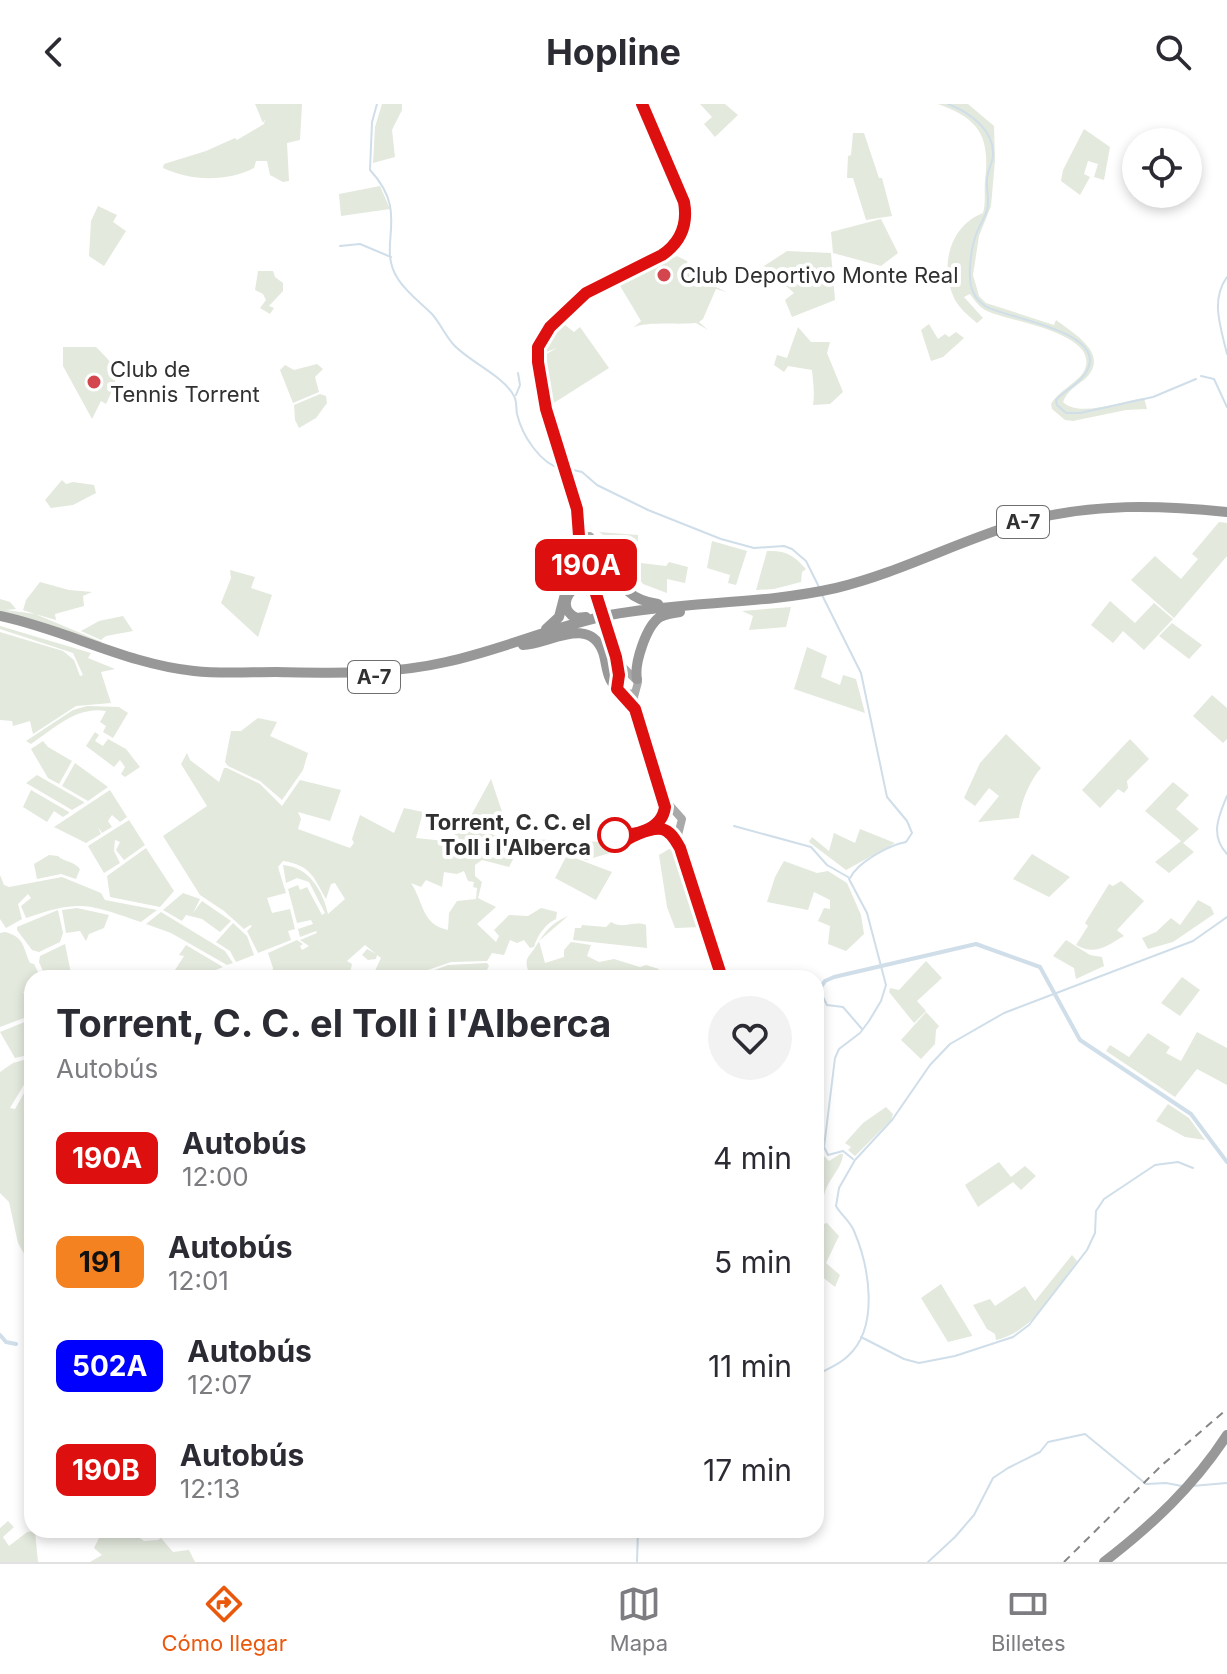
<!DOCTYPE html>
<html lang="es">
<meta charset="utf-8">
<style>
:root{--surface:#fff;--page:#f2f2f3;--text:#2b2b33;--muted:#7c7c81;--line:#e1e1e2;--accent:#ea580c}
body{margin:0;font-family:Inter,sans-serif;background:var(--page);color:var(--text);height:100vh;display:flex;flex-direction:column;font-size:30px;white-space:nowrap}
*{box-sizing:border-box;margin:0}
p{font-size:26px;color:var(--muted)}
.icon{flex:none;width:44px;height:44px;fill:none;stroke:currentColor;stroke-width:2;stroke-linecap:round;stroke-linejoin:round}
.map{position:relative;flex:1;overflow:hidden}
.details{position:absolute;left:24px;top:866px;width:800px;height:568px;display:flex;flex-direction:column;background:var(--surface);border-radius:24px;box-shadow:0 4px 12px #0003}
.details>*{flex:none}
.badge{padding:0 16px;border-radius:12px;font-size:28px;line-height:52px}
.controls{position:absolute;left:1122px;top:24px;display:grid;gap:16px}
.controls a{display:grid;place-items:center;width:80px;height:80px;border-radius:50%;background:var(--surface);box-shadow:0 4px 12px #0003;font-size:40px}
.map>.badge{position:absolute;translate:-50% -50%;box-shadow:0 0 0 4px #fff}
.round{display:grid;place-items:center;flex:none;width:84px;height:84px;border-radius:42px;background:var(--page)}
.head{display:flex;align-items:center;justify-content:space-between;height:136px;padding:0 32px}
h1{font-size:38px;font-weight:700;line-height:60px}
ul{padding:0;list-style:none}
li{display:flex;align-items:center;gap:24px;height:104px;padding:0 32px}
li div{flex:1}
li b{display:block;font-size:30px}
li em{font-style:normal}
li .badge{min-width:88px;font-weight:700;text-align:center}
header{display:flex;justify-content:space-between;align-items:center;height:104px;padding:0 32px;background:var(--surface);font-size:36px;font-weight:700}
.tab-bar{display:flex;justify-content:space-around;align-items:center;height:112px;border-top:2px solid var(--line);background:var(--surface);font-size:22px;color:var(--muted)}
.tab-bar a{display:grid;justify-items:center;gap:4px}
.tab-bar .selected{color:var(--accent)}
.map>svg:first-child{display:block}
.green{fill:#e3e9dd;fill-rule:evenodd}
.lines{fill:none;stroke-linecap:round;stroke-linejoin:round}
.stream{stroke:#cfdee9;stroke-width:2}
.canal{stroke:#cfdee9;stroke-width:4}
.major{stroke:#a9a9a9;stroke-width:8}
.highway{stroke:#989898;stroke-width:10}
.rail{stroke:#868686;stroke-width:2;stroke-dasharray:8 6;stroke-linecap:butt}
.line-casing{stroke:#fff;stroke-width:18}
.line{stroke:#dd0f0f;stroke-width:12}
.poi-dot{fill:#d4464d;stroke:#fff;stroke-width:3}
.stop-dot{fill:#fff;stroke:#dd0f0f;stroke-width:4}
.labels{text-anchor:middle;stroke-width:8;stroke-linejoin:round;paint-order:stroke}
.shield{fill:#fff;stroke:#6f6f6f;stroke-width:2}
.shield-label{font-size:20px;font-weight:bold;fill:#313131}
.poi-label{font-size:22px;fill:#313131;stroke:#fff;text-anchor:start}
.stop-label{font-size:22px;font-weight:bold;fill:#313131;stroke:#fff;text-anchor:end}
</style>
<header><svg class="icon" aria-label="back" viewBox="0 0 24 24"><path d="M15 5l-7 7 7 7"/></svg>Hopline<svg class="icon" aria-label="search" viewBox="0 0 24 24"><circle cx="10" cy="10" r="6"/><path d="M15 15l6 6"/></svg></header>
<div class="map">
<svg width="1227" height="1458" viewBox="0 0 1227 1458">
<rect width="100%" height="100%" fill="#fff"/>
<path class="green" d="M255,0H302L300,36L287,39L289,77L283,78L270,71L267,57H256L254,64C227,78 190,77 163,64L164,60L206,47L235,34L237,36L264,20L265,15L263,19Z
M382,0H402V6L392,26L395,53L373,59L375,23Z
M700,0H725L738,11L715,33L704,20L712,13Z
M938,0H968L994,22L995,56L991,102L979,132L973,171L979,192L986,199L1054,221L1056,216C1074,230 1111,250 1085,275C1076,282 1067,287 1063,298C1079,314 1122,297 1144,294L1147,305L1126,306L1073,317L1065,316L1052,305L1051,300C1060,285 1080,278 1085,265C1099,228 1007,217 987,207C980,204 975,197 970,190L964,193L983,214L977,219C970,213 960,205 955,196C939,164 949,122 983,109C986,98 984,88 985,77C990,34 981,15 938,0Z
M1084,25L1110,43L1104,76L1094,73L1098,60L1088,57L1084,70L1090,73L1080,91L1061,77L1063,66Z
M853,29H864L879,74H882L892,112L866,116L853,74H847L848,52L851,51Z
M380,82L390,105L341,112L339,90Z
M98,102L117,111L113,118L126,127L104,162L89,152L91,117Z
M881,115L898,149L881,162L833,149L831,128Z
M787,147L831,149L835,196L792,213L785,196L794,189L764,162Z
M677,152L687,157L691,172L727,188L716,185L703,215L699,218L708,226L696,219C678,221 645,217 633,224L641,217L616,175H632L636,170Z
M258,167H273L275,173L283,179V187L269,202L274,204L270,210L260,204L266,196L263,190L255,186Z
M560,217L574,228L580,223L609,264L549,302L541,253L557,244L541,250L546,233Z
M929,220L938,235L945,230L949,233L956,228L964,234L943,253L931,257L921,226Z
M798,223L811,238H830L827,249L843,288L830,300L813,301C815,287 813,278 812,266L788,262L784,268L774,261L777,251L787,254Z
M63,243H96C120,267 121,268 106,300L101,297L92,315L63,262Z
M317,260L323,265L315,273L319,288L293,299L280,266L285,261L294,266Z
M320,290L326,292L327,299L316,314L299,324L295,316L294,301Z
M62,376L66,380L73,378L94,381L96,389L73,401L51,404L45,396Z
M1219,418L1227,419V452L1174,514L1131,476L1155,452L1181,475L1198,455L1192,450Z
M599,428L638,431V462L641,459L666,462L669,458L688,463L685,479L667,475V489L643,480L609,435Z
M712,437L747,447L736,481L728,479L730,471L707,464Z
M767,447C785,446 794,451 806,465L802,468L801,478L774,485L756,486Z
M230,466L255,473L251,484L272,491L258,533L221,499L231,474Z
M40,478L69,486L92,488L83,492L84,502L55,510L56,516L35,510L102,538L99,540L0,508V495L10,498L16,505L6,506L35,510L23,506L26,496Z
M1110,497L1135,519L1154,499L1173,515L1144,546L1123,527L1113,539L1091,521Z
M791,503L786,523L749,526L753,512L742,507Z
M123,512L133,527L106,532L101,536L81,527L99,517Z
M1172,519L1202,541L1189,555L1159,532Z
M0,522L91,549L88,554L115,565L101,568L111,599L76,602L33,630L30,617L13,622L12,617L0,616V528L63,547L74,556L80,572L83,571L73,549L0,525Z
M807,543L827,552L821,573L840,581L843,571L856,575L865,609L794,585Z
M1212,591L1227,604V635L1223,639L1193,612Z
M87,602L119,603L128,609L113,634L103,628L106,622L100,618L106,607C76,602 54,625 31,640L26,637L73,606Z
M258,614L277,618L270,632L308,649L303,666L282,696L260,677L228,662L225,658L231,627H241Z
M95,628L99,631L95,637L103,642L108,635L126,645L140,663L125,673L121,670L125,663L120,656L114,663L86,642Z
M1006,630L1041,664C1030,676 1021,698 1019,714L978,718L999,692L989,684L975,702L964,694L980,659Z
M1130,635L1149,655L1127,677L1128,684L1124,689L1118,685L1100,704L1082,686Z
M43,637L48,643L72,657L59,680L48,674L31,645Z
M187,649L190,656L219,678L224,664H227L260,680L282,702L300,676L341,686L330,717L298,708L301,715L298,725L350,744L354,739L352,735L360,711L394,729L404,704L423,708L416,734L454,738L456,721L522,738L509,763L482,756L475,761V772L482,778L478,794L496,803L477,820L496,838L499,832L494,826L509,811L528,812L541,804L557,808L556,815C546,819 537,832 534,843L530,844L524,836L517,839L510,836L504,851L492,849L487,857L451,858L422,868L389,871L388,874H362L372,873L381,854L377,851L376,855L368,856L362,851L367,845L376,850L365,841L347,857L352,860L349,874H271L273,864L268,849L297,836L303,840L300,842L302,846L309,842L300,836L317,829L316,827L300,833L298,825L313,820L311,816L297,819L288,785L298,781L300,786L307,783L322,811L325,809L309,778L297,774L286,779L283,761C309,763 323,787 328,810L345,795L335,779L331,780L326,795C314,774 311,761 283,757L278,763L286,789L267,794L272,809L290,805L295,825L288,827L291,836L258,849L247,827L252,822L250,821L244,825L224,807L200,791L163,732L207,702L181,660ZM464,767L468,777L474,778L473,783L477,784L476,795L457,797L449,809L448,826C422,821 424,799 411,779L421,783L426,776L442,783L444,768L457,770Z
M75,659L108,683L88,697L62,682Z
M37,671L84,698V699L72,706L26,679Z
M491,675L510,731L467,719Z
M1173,678L1189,691L1176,705L1199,725L1183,739L1194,748L1169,769L1155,758L1181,737L1145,707Z
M31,686L69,708V709L63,713L54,707L47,718L23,703Z
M110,686L127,713L120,718L112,711L108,717L112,723L102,729L98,723L101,730L86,739L54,723Z
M129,716L145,741L124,756L116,746L120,738L115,736L114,747L120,759L104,769L88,742Z
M860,725L895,739L846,766L809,738L812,733L829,747L834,729L855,739Z
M526,735L604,738L616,745L629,740L627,744L586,756Z
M146,744L174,787L160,803L110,793L107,772Z
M669,745H678L703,823L675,824L667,803L659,751Z
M1032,750L1070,773L1049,793L1013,775Z
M49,751L58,752C64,758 74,757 80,765L76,775L61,770L37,775L34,760Z
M567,751L612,768L596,796L555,774Z
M784,757L817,769L828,767L847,779L861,811L864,830L846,847L828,840L830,822L818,817L824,804L830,805V796L814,788L808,806L767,798L775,773Z
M0,771L4,781L9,783L62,773L101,789L105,796L157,806L141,818C88,800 80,795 26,814L21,802L31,794L28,790L18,800L22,815L6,824L0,815Z
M1121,777L1144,797L1117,826L1124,832C1106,842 1096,852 1076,841L1088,822L1085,819L1109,780L1113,782Z
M183,789L200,795L193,809L202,797L231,817L220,828L202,815L186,811L182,817L163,806Z
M1198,796L1211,803L1214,810L1173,838L1148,845L1142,834L1156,828L1171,814L1180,821Z
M77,804L109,811L104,824L89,830L86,837L80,827L66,829L62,806Z
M58,806L63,829L60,838L39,848L32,846L17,826V823Z
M161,808L225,847L233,859L227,861L171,829L146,820Z
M568,812L539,837L545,859L564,853V846L571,838L591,841L587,852L599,858L614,855L640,863L646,861L659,865L653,874H537L549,870L547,868L529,869C523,853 529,854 536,842C546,827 550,820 568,812Z
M611,818C623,826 634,816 646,821L647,844L573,836L575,824H581L582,821L606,823Z
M233,819L247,832L254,851L236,858L230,847L216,838Z
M5,828C25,833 23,844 30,859L34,860L41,874H32V892L26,887L23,888L32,896V911L0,923V829Z
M1066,836L1090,851L1102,853L1104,862L1076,875L1074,864L1053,852Z
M65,840L72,874H46L39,858L40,852Z
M186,841L223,863L197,874H179L175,866L184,852L179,851Z
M926,857L942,874L917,897L926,907L914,919L889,888L890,884L899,886Z
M487,859L489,862L483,874H399L424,870L448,861Z
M1182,873L1200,886L1180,912L1161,899Z
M926,908L939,922L936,926L935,940L921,955L901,936Z
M32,915V950L15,954L0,928Z
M1197,928L1227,944V981L1197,965L1175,993L1106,947L1110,941L1129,953L1148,929L1170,943L1166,949L1181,957Z
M31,954V969L10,1004L15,1005L32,975V1164L18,1139L9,1098L0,1089V968L13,959Z
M1168,1000L1189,1014L1205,1036L1185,1033L1156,1017Z
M886,1003L893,1010L891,1016L855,1052L848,1046L851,1043L845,1039L863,1019Z
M816,1043H820L823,1051L829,1057L840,1050H843C842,1067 823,1078 823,1100L820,1101V1121L827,1119L839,1132L826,1159L840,1171L835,1183L816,1168V1095L821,1099L816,1093Z
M999,1058L1011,1073L1025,1062L1036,1072L1021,1086L1013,1078L978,1103L965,1081Z
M1072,1151L1077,1157C1055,1186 1034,1228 996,1236L995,1230L987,1225L973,1201L990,1195L995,1202L1025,1182L1035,1197Z
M941,1180L972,1231V1232L948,1238L921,1194Z
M8,1417L14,1423L3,1433L9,1442L27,1428L35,1427L38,1458H0V1424Z
M94,1426H140L137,1432L144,1437L158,1436L161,1434L173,1448L189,1446L195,1458H90L102,1451L94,1444L99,1434Z"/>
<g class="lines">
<path class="stream" d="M377,0L372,18L370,66C412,111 375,140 398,175C406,188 421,199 432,210C440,219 445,231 453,240C469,258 503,271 514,292C517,297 516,305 517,310C522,331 540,360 562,365
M948,0C969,8 995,26 993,52C992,60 987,68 987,76C986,86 990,96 987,106C985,114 980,120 977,128C971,143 968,167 971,182C973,191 978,197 985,202C1003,214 1109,226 1087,267C1081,279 1065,286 1056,296L1057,301L1066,309H1080L1153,293L1196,275
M340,142L360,140L391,153
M1227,173C1210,196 1221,224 1227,250
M1201,272L1214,275L1227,303
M516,291L520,281L518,269
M569,365L582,368L597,381L648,406L721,435L754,444L784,442L792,445L806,457L819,483
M821,489L861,569L887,693L907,717L912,729L906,738C889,741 858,758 850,774
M1227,692C1218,713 1210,732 1227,750
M734,722L811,743L827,761L848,773
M849,775L867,809L886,881L881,897L869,917L860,929L839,945L835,954L824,1043L828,1051L843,1047L853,1055
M793,873L794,874
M821,889L827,901L843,903L862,925
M861,1233L904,1255L919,1259L955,1252L1013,1233L1029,1221L1087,1146L1095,1129L1096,1107L1104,1095L1155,1061L1178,1058L1193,1064
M816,1271C827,1265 839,1261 848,1252C880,1223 869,1162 854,1127C850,1117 841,1111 836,1102L839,1084L855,1056L892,1016L930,961L950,940L1004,909L1193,837L1227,813
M1192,1382L1227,1379
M637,1458L638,1426
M928,1458L955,1433L974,1411L993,1374L1008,1364L1040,1348L1048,1338L1085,1330L1146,1380L1166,1379L1182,1382"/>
<path class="canal" d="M816,890L825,877L834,873L976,840L1040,863L1080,936L1191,1010L1227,1058
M0,1231L6,1238L16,1240"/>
<path class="major" d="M579,432H590L596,441L591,451L581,452
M602,507L587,462L574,443L579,432L577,405L546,305L538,258L540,239L550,223L587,188L662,151C681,138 688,120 684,98L642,0
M608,520L622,562L638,578L634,593L635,605L663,691L665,706L661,720L680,744
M618,559L617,585L625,591L634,589
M665,696L682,715L678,731L680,744L722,874"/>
<path class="highway" d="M596,441C626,458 607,492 658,500
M0,512C67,526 126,560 194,567C221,570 249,568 276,568C333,569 390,571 446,558C502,546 554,522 610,511C684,497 761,501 836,484C902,468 962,435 1026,417C1093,399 1159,401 1227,408
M586,513L576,514C561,506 564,492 576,483H587L599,500
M546,525L559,513L572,463L574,443
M523,541C549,540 589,511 603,548C607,560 606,574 616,583
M637,575C634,560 646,522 660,513C666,510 673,509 680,508
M1104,1458C1152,1421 1194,1382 1227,1331"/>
<path class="rail" d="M1064,1458L1162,1361L1227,1305"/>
</g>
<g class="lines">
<defs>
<path id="line" d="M642,0L684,98C688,120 681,138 662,151L586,189L550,223L538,243V258L546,305L577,405L579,432L574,443L589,468L616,553L619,571L617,585L635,605L665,703C662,727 633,732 613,731L611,739L619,742C626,734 650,723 662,725C671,727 676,737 680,744L722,874"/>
</defs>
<use href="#line" class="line-casing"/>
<use href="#line" class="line"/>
</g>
<g class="poi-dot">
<circle cx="664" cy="171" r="8"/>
<circle cx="94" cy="278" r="8"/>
</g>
<circle class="stop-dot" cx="615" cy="731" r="16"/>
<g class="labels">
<g class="shield">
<rect x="997" y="402" width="52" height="32" rx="6"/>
<rect x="348" y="557" width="52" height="32" rx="6"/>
</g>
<g class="shield-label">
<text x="1023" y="425">A-7</text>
<text x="374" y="580">A-7</text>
</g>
<g class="poi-label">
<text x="680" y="179">Club Deportivo Monte Real</text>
<text x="110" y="273">Club de<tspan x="110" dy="25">Tennis Torrent</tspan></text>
</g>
<g class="stop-label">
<text x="591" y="726">Torrent, C. C. el<tspan x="591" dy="25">Toll i l'Alberca</tspan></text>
</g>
</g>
</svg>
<div class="controls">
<a><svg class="icon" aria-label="locate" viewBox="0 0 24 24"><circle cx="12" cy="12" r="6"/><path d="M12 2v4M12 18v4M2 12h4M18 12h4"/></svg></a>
</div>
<b class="badge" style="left:586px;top:461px;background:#dd0f0f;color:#fff">190A</b>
<section class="details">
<div class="head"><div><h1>Torrent, C. C. el Toll i l'Alberca</h1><p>Autobús</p></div><a class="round"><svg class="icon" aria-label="heart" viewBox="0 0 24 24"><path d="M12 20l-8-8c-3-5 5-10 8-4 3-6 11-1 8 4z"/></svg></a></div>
<ul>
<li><span class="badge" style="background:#dd0f0f;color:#fff">190A</span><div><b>Autobús</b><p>12:00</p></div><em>4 min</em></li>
<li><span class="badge" style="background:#f58220;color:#111">191</span><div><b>Autobús</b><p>12:01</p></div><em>5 min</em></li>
<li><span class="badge" style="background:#00f;color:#fff">502A</span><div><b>Autobús</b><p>12:07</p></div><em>11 min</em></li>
<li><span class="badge" style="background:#dd0f0f;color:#fff">190B</span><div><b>Autobús</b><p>12:13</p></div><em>17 min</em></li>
</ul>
</section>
</div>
<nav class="tab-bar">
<a class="selected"><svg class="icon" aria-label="directions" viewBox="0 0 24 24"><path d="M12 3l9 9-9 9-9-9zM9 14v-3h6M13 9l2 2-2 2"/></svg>Cómo llegar</a>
<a><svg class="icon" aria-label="map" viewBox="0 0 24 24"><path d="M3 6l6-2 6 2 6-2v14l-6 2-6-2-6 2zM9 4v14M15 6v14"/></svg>Mapa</a>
<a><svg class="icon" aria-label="tickets" viewBox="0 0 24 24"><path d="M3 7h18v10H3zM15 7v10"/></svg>Billetes</a>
</nav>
